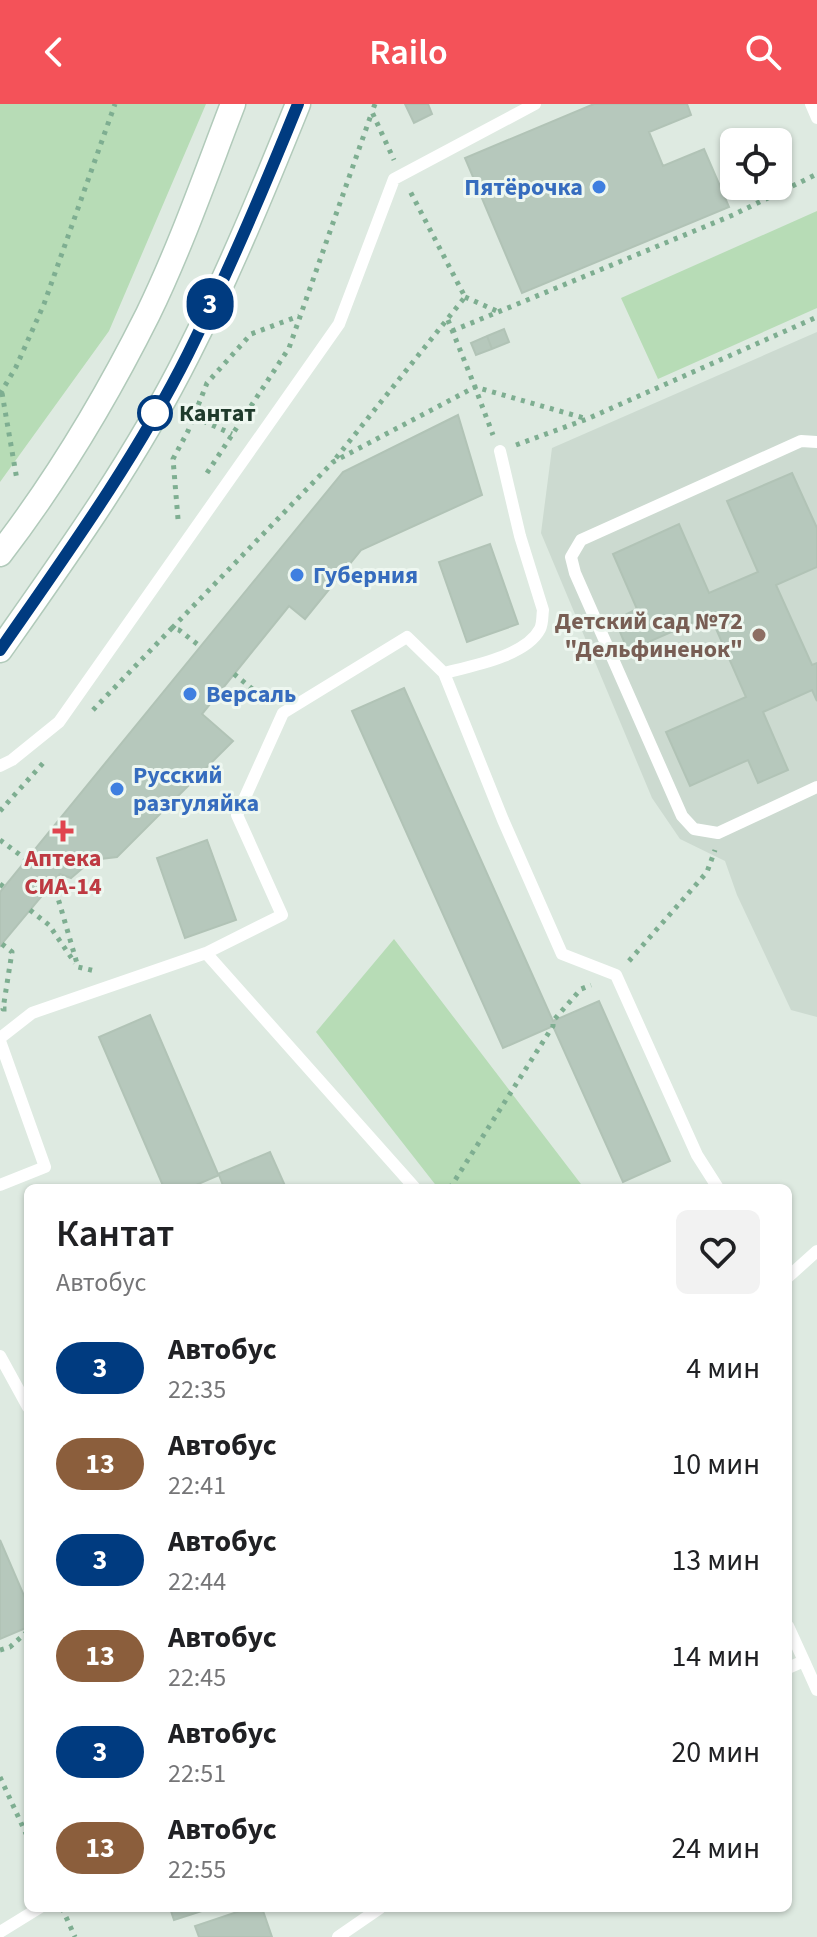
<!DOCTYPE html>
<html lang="ru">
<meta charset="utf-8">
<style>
:root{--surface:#fff;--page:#f2f2f2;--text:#202124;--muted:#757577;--accent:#f45259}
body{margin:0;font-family:"Source Sans 3",sans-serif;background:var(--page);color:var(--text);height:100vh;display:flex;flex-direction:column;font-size:30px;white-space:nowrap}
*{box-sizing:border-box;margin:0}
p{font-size:26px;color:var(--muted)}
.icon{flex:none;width:44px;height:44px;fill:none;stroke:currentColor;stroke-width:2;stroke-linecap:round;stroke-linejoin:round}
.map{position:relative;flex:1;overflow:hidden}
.panel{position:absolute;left:24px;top:1080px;width:768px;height:728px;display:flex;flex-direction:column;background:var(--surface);border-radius:12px;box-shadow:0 2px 6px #0004}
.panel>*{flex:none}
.badge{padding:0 16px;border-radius:26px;font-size:28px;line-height:52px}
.tools{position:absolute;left:720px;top:24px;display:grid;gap:16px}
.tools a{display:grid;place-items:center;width:72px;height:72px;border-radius:12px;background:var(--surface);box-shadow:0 2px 6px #0004;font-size:40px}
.map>.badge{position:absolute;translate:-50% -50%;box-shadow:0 0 0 4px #fff}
.round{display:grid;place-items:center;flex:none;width:84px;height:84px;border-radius:12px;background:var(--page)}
.head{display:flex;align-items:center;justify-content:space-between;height:136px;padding:0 32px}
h1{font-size:38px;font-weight:600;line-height:60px}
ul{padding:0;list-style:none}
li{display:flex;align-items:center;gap:24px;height:96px;padding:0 32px}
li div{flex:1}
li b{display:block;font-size:30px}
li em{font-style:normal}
li .badge{min-width:88px;font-weight:700;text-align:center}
header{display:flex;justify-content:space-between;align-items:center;height:104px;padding:0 32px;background:var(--accent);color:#fff;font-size:36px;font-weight:600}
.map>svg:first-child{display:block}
.built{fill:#ccdad0}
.green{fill:#b7dcb6}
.building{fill:#b6c8bc;stroke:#b1c3b6;stroke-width:2}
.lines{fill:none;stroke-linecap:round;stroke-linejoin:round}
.secondary-casing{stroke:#b1caba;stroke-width:27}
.path{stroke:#7eae91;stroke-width:5;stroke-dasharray:4 6;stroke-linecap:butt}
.lane{stroke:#fff;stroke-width:12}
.secondary{stroke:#fff;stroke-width:24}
.line-casing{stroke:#fff;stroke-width:18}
.line{stroke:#003b80;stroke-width:12}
.shop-dot{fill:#3f7fe0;stroke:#eef7f0;stroke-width:3}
.stop-dot{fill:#fff;stroke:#003b80;stroke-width:4}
.education-dot{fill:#8d6e63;stroke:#eef7f0;stroke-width:3}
.health-dot{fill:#e0444e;stroke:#eef7f0;stroke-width:3}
.labels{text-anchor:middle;stroke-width:6;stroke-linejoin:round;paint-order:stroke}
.shop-label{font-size:24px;font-weight:bold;fill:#366cbe;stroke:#eef7f0;text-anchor:start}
.stop-label{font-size:24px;font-weight:bold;fill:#1f3a2b;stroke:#eef7f0;text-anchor:start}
.education-label{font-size:24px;font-weight:bold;fill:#785e54;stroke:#eef7f0;text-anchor:end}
.health-label{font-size:24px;font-weight:bold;fill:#be3a42;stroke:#eef7f0}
</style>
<header><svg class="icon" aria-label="back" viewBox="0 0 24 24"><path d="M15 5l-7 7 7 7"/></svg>Railo<svg class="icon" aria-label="search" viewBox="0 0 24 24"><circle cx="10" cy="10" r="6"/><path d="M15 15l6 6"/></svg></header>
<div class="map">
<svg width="817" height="1833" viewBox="0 0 817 1833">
<rect width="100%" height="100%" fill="#deeae1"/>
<path class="built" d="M817,228V913L791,906L737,791L725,757L680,735L652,694L541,429L552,344Z"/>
<path class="green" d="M0,0H206L109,227L0,378Z
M817,107V204L658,275L621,194Z
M394,835L584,1084H438L316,928Z"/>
<path class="building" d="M405,0H428L432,10L414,19Z
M594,0H687L691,11L649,28L663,62L704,45L729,103L522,189L465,54Z
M504,225L509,238L492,245L487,232Z
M487,232L492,245L476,251L471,239Z
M458,311L482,391L361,446L305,515L289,502L202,610L233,637L117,753L92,756L71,774L60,770L0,842V788L343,368Z
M792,369L817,424V463L776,481L812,561L817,559V597L812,586L763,608L788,666L758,679L748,656L690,682L666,628L746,593L710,511L628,547L615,516L637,505L613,450L679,420L709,489L758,468L727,397Z
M490,440L518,520L467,538L439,458Z
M404,584L553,917L599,897L670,1057L623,1078L553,922L503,944L352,607Z
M207,736L236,816L185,834L157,754Z
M150,911L218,1070L270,1048L286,1084H224L219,1071L189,1084H164L99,933Z
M0,1436L28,1501V1523L0,1535Z
M170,1804H211L174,1816Z
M249,1804H262L272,1833H199L195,1822Z"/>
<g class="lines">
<defs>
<path id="secondary" d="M0,450C56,377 107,292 148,210C181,142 206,70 233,0
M0,546C67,451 136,354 188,250C229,169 264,84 298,0"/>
</defs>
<use href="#secondary" class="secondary-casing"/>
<path class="path" d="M375,0L372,8L394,56
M465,193L499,208
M448,216L475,283L584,314
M452,227L733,111L817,70
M2,289L17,376
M0,290L16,263L44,200L115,0
M194,313L232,330
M516,341L587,315L817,213
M336,354L465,193L410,87
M207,369L289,244L372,8
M178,415L173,355L188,327L207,279L251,230L299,212
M172,524L333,358L475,283L493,331
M234,570L271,600
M93,606L172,524L179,526L201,543
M0,707L45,657
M0,736L27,756
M53,777L78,863L95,867
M0,780L4,783
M30,806L49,821L75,859
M2,840L12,848L3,905H7
M629,857L707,768L715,746
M450,1084L553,922V917L581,885L591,881
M0,1546L10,1543L28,1527
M0,1673L28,1734
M62,1804L75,1833"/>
<path class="lane" d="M811,0L817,14
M817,338L801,337L581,436L571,453L575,469L682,712L694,725L718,729L817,683
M444,569C472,562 526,552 540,525C543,519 542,512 543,506L520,432L500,347
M0,662L12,656L59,618L339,220L394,75L535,0
M206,849L415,1084
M0,934L32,909L206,849L282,811L237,711L283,609L407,533L444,569L503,716L562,850L616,871L697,1051L718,1084
M0,937L45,1063L0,1081
M788,1173L817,1147
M0,1252L28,1303
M788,1522L804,1557L788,1564
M804,1557L817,1586
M0,1828L39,1804
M338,1833L380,1804"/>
<use href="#secondary" class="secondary"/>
</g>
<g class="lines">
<defs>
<path id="line" d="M0,546C66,451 136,354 188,250C228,169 264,84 298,0"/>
</defs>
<use href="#line" class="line-casing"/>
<use href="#line" class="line"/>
</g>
<g class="shop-dot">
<circle cx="599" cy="83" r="8"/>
<circle cx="297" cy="471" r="8"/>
<circle cx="190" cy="590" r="8"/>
<circle cx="117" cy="685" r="8"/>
</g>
<circle class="stop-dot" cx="155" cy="309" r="16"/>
<circle class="education-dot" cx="759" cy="531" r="8"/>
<path class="health-dot" d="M59 715h8v8h8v8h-8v8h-8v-8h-8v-8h8z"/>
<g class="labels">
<g class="shop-label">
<text x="583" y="91" text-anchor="end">Пятёрочка</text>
<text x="313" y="479">Губерния</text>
<text x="206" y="598">Версаль</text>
<text x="133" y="679">Русский<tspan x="133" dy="28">разгуляйка</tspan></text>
</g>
<g class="stop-label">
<text x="179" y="317">Кантат</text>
</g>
<g class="education-label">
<text x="743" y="525">Детский сад №72<tspan x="743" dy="28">"Дельфиненок"</tspan></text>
</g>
<g class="health-label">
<text x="63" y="762">Аптека<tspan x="63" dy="28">СИА-14</tspan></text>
</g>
</g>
</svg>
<div class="tools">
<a><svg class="icon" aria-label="locate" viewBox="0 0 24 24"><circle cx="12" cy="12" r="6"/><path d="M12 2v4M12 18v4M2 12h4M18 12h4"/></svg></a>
</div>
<b class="badge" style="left:210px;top:200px;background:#003b80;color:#fff">3</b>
<section class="panel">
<div class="head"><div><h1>Кантат</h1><p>Автобус</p></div><a class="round"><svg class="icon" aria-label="heart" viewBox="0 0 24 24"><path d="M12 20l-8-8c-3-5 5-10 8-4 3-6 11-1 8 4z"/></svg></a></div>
<ul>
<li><span class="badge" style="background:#003b80;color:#fff">3</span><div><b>Автобус</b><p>22:35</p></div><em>4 мин</em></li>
<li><span class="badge" style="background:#8b5e3c;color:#fff">13</span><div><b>Автобус</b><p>22:41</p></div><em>10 мин</em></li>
<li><span class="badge" style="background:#003b80;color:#fff">3</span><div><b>Автобус</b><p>22:44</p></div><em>13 мин</em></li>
<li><span class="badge" style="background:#8b5e3c;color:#fff">13</span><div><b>Автобус</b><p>22:45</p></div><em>14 мин</em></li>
<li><span class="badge" style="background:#003b80;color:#fff">3</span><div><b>Автобус</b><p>22:51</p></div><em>20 мин</em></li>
<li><span class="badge" style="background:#8b5e3c;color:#fff">13</span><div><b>Автобус</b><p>22:55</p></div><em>24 мин</em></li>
</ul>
</section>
</div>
